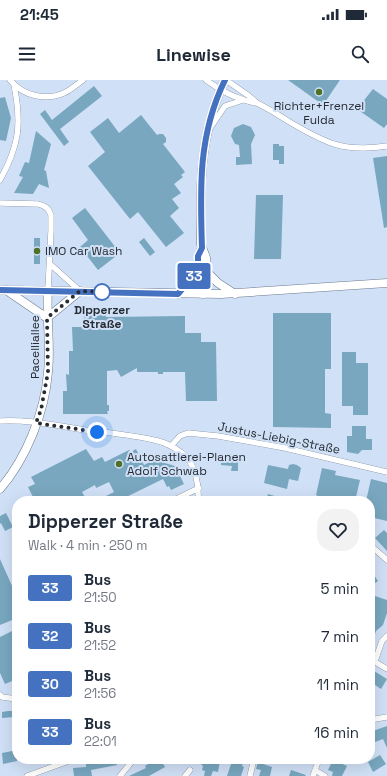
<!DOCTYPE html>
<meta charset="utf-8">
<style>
:root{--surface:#fff;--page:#f2f2f3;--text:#1f2937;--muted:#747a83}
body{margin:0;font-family:"Space Grotesk",sans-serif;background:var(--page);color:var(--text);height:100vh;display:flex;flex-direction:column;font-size:15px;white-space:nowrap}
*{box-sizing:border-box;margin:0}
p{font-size:13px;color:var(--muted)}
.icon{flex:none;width:22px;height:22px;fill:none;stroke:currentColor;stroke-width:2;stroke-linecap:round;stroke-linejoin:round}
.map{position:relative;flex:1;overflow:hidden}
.side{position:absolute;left:12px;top:416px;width:363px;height:268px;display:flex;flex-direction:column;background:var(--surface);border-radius:16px;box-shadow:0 4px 16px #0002}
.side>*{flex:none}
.badge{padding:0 8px;border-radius:3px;font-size:14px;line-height:26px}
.you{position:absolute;width:20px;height:20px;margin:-10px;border:3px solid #fff;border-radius:50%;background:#1a73e8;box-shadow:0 0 0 6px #1a73e833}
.map>.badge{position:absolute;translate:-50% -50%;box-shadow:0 0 0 2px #fff}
.round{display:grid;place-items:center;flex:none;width:42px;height:42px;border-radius:16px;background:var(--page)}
.headline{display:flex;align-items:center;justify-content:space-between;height:68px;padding:0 16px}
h1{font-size:19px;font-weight:800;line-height:30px}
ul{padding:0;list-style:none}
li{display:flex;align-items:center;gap:12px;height:48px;padding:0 16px}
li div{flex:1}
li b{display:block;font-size:15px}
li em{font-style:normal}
li .badge{min-width:44px;font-weight:700;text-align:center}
.status{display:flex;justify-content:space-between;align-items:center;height:28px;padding:0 20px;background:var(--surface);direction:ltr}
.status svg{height:11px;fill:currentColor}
header{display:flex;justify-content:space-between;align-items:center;height:52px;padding:0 16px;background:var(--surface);font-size:18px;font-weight:800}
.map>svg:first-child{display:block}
.building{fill:#78a7bf}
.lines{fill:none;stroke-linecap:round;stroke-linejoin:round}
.minor-casing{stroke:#6c7a8d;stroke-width:6}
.secondary-casing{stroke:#6c7a8d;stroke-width:9}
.primary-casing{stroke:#6c7a8d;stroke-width:9}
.minor{stroke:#fff;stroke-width:5.5}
.secondary{stroke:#fff;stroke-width:8}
.primary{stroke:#fff;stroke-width:8}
.line-casing{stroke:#fff;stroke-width:9}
.line{stroke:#4472c1;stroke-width:6}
.walk{stroke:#262c34;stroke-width:4;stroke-dasharray:0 7.2}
.poi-dot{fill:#4f7027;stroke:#d0e0f6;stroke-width:1.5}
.stop-dot{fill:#fff;stroke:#4472c1;stroke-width:2}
.labels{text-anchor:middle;stroke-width:4;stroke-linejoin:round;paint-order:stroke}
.poi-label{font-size:12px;fill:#262c34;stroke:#d0e0f6;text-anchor:start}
.stop-label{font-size:12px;font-weight:bold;fill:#262c34;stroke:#d0e0f6}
.street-label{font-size:12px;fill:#262c34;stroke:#d0e0f6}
</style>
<div class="status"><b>21:45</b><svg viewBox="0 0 49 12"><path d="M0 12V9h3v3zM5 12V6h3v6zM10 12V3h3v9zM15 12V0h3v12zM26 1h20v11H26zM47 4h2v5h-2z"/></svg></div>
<header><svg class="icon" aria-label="menu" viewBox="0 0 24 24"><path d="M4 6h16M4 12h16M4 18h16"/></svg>Linewise<svg class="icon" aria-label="search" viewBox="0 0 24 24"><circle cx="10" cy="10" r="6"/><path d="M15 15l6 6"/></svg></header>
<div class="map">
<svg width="387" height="696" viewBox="0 0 387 696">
<rect width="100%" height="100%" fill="#d0e0f6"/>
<path class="building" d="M288,0H340L323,25Z
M94,6L102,16L60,49L69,62L64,66L40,34L45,30L52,40Z
M373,9L387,19V44L384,48L357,29Z
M5,17L11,38L6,61L0,60V18Z
M141,35L157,55L159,54H163L166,58V62L163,64L185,92L181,95L183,97L174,104L181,113L172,119L179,128L170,136L184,153L166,167L138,132L130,139L88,86L105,72L90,52L108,38L119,53Z
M243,44L251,47L255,55L251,64L252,84L236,85V77H240L239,65L235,64L231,56L234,48Z
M36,51L51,64L44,90L46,91L49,108L39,104L33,114L14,113L23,97L19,96L25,82L29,83Z
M273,64H279V66H284V84H279V80H273Z
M387,76V147L384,148L373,78Z
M256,115H283L281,179H254Z
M85,128L120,173L98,190L80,167L88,160L72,138Z
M34,158H40V184H34Z
M144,158L155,172L150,176L139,162Z
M84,232H106V237L185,236V253H201V262H216L217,321H186L185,292H163V294H158V292H137V288L121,297L117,290L107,291V325H109V331H107L108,334H63V311H67L66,294L69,295V271H73L72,247H84Z
M273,233H331V289H325V333L331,334V348L273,347Z
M342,272H356V283H368V335H353V326H342Z
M352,346H366V359H372V370H362L358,374L347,372V356H352Z
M86,369L94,381L102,377L105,382L129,370L131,372L136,369L144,385L158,378L161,382L175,386L184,404L171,410L169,406L167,407L163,399L118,421H96L114,412L109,402L96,408L95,405L82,412L87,421H35L28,407L35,404L31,397Z
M221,374L238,375V391H231L232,386L221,385Z
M293,384L297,385L301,388L298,401L289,399L287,409L264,403L268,385L288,389L289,385Z
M322,388L336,391L335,395L360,400L355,421H341L327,418V421L318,419V416L316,415Z
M371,399L387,403V441L370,437V421H366Z
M268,414L287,420V421H266Z
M6,433L13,447L5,451L1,443L0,444V436Z
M384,450L387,453V471L375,458Z
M0,479L17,517V538L0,545Z
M370,489L378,501L370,507Z
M375,516L387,520V533L383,545L376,551L371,567H370V532Z
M12,551L13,553L17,551V599L5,604L0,593V557Z
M374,591L387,599L381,609L375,605L374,608L370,606V598Z
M8,631H14V637L2,638V632Z
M387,646V668L383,659L370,664V652Z
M17,670V681L3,684L2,673Z
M380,675L386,684L373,692L368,682Z
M101,679H116L117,685L91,690L92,696H74L73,688L86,687V684L97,683V681L102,680Z
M156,679H160L165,687L149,696H129L146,688L145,686Z
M204,679L220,681L218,692L213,691L211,696H204L205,691L202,690L203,686L200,683Z
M220,679H234L243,683L242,686L244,687L241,696H227L231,684Z
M333,680L347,686L342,696H332L333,692L328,690Z
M258,681L264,683L263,684L272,687L270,696H259L261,690L256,689Z
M291,690L306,695L305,696H289Z"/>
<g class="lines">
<defs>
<path id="minor" d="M10,0C23,16 46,21 64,13C71,10 77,4 83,0
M206,0C217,8 231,16 244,20C249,22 254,22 259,24C269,29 279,35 288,41C325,63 344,73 387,66
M226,0L249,16L257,23
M210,48L225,26L243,20
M0,100C19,66 22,44 14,5
M0,123L38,124L44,126L48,129L51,135V151L48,210
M50,184L80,211
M0,341C27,339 58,346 85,350C109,353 135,355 158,361C167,363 175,368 182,373C196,384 199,405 198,421
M171,366L180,356L188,353L218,356L285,368L387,392
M172,421L199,408
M370,465L387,480
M370,579L387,589
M375,581L382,561L387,556
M0,615L2,617L17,619
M370,640L387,637
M315,690L325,696
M27,696L74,679
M120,696L134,679
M185,696L190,690
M250,696L254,679
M313,696L319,679"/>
<path id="secondary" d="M202,167C196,181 196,201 203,214
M207,192L218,203L235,214
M6,210L47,238
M178,214L198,190
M203,214C208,202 208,191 206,178C205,173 202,169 201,164C200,106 199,54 225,0
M47,238L80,211
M0,409C26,379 45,332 48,292C51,265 46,237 48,210"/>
<path id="primary" d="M0,210L221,214L387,203"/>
</defs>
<use href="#minor" class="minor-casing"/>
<use href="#secondary" class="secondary-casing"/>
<use href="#primary" class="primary-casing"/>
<use href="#minor" class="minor"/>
<use href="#secondary" class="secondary"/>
<use href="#primary" class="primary"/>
</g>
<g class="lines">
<defs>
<path id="line" d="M0,210L178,214L198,190V176L202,168C200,108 198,55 225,0"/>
</defs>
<use href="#line" class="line-casing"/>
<use href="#line" class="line"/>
<path class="walk" d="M97,352L36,343L41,330L48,292L47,238L80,211L104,212H102"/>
</g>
<g class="poi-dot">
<circle cx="319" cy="12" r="4"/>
<circle cx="37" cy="171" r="4"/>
<circle cx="119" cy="384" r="4"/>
</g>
<circle class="stop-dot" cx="102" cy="212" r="8"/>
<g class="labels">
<g class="poi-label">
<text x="319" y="30" text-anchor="middle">Richter+Frenzel<tspan x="319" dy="14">Fulda</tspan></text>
<text x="45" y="175">IMO Car Wash</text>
<text x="127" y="381">Autosattlerei-Planen<tspan x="127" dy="14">Adolf Schwab</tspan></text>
</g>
<g class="stop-label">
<text x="102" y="234">Dipperzer<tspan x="102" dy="14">Straße</tspan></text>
</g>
<g class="street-label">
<text transform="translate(35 267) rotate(-90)" y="4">Pacelliallee</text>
<text transform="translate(279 358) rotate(11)" y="4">Justus-Liebig-Straße</text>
</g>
</g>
</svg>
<div class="you" style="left:97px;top:352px"></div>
<b class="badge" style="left:194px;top:196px;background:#4472c1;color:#fff">33</b>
<section class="side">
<div class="headline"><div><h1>Dipperzer Straße</h1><p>Walk · 4 min · 250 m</p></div><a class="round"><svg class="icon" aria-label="heart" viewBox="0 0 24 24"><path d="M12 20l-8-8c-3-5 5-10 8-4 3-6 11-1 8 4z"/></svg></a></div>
<ul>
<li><span class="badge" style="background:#4472c1;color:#fff">33</span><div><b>Bus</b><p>21:50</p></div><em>5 min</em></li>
<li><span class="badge" style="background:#4472c1;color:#fff">32</span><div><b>Bus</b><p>21:52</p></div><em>7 min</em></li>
<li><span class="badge" style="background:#4472c1;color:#fff">30</span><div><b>Bus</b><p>21:56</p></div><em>11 min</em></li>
<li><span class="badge" style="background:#4472c1;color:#fff">33</span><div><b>Bus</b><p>22:01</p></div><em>16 min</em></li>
</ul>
</section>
</div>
